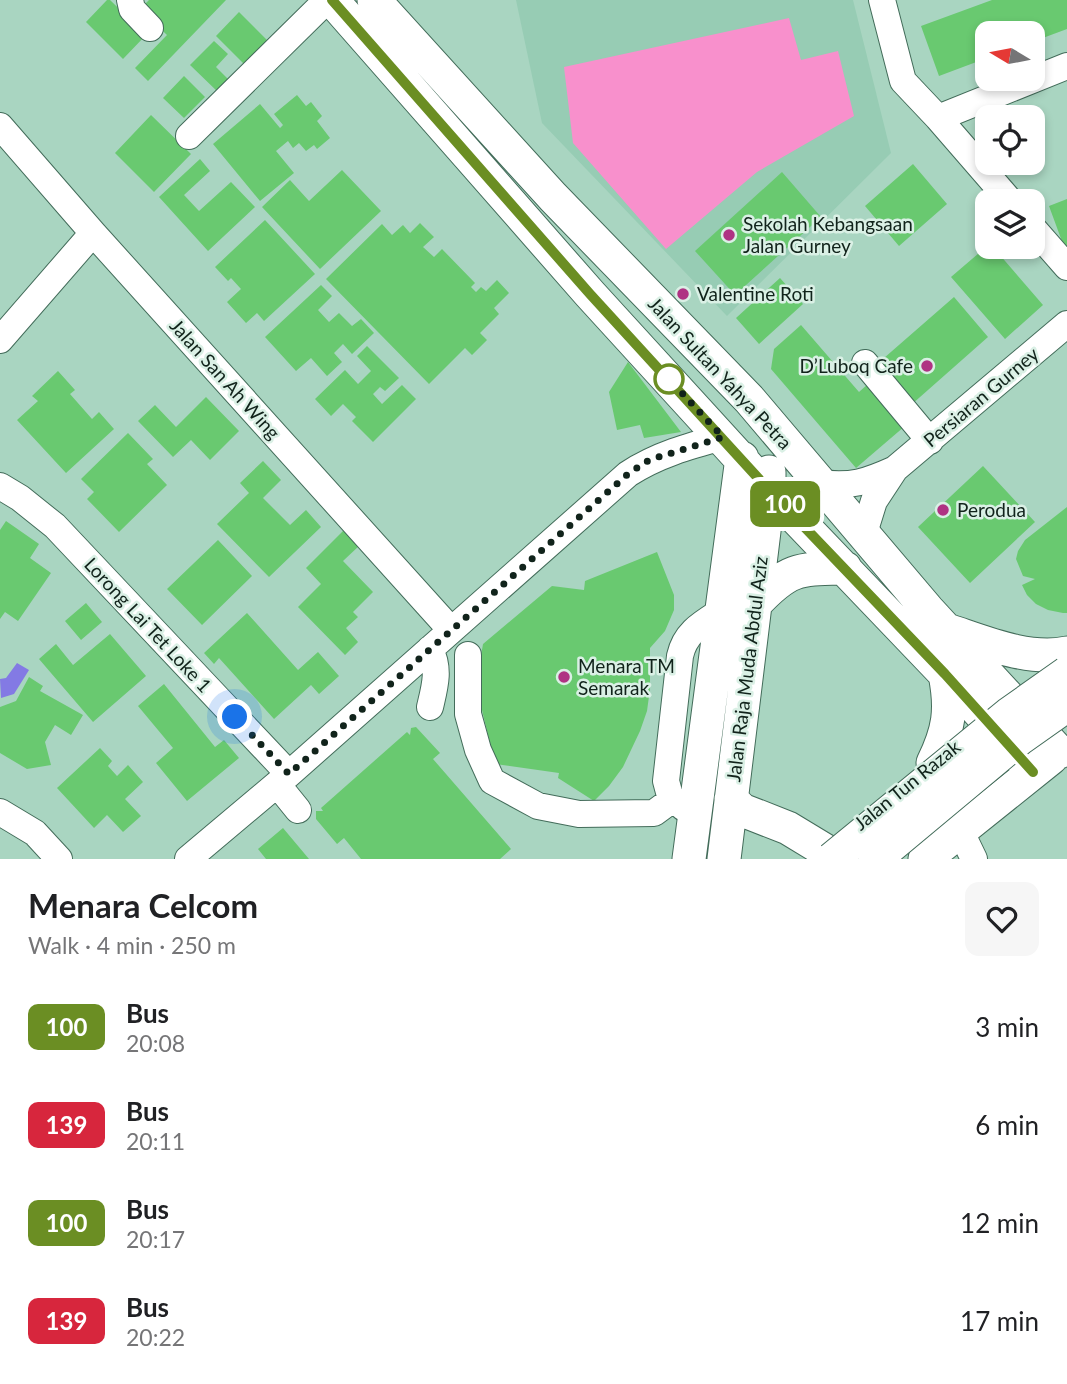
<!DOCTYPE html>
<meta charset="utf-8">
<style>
:root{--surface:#fff;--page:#f6f6f6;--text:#202124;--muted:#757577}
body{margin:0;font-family:Lato,sans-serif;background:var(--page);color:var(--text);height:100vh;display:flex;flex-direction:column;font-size:26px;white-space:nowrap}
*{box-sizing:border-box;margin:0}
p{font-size:23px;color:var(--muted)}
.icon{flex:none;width:38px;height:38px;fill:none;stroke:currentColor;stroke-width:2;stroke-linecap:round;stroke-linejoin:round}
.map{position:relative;height:859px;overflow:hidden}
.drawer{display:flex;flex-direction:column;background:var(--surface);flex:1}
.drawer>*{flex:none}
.badge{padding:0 14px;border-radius:10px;font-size:24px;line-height:46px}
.needle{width:46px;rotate:280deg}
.controls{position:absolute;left:975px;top:21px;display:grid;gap:14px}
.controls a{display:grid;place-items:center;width:70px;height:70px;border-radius:14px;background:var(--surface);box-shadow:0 4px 10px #0003;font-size:35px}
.you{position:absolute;width:35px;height:35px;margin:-18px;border:5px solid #fff;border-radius:50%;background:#1a73e8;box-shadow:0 0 0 10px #1a73e833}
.map>.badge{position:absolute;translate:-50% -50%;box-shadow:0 0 0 4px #fff}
.round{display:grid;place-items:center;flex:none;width:74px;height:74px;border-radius:14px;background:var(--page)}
.headline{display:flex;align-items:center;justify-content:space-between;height:119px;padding:0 28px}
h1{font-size:33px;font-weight:700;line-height:52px}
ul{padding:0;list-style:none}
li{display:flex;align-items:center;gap:21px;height:98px;padding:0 28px}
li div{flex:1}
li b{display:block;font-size:26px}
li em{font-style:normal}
li .badge{min-width:77px;font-weight:700;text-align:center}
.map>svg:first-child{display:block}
.built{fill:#97ccb4}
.green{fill:#f890cc}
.water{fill:#837ae4}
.building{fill:#69c970}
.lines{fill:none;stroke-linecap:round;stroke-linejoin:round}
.minor-casing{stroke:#436c5a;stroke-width:28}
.major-casing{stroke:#436c5a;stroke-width:35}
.minor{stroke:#fff;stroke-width:26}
.major{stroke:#fff;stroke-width:33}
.major-bridge-casing{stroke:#436c5a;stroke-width:35;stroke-linecap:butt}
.major-bridge{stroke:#fff;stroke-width:33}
.line-casing{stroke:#fff;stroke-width:16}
.line{stroke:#6b8e23;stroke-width:10}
.walk{stroke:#11231b;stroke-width:7;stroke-dasharray:0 12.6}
.poi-dot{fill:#af3383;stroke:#daf0e5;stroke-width:2.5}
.stop-dot{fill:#fff;stroke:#6b8e23;stroke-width:3.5}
.labels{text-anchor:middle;stroke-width:5;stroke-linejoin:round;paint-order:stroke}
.poi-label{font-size:19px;fill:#11231b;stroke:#daf0e5;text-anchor:start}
.street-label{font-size:19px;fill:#11231b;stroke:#daf0e5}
</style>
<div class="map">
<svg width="1067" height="859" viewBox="0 0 1067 859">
<rect width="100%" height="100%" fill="#a9d5c1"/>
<path class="built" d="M516,0H853L891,153L727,316L542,123Z"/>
<path class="green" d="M789,18L801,60L838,51L854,116L757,172L666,249L573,143L564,67Z"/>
<path class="water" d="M17,663L29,670L14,694L1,698L0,679L6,678Z"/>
<path class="building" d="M107,0H110L146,35L123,59L86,22Z
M149,0H226L148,81L135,68L167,35L140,9Z
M992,0H1067V29L1032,42V33H987V58L939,76L921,26Z
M239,12L267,40L244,64L216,36Z
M214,41L228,54L216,67L231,82L220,94L190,65Z
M184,76L205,97L184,118L163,98Z
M297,95L306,106L311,102L322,116L317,121L330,138L317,149L314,145L306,151L299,143L293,148L288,141L276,151L294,173L260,201L213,144L260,104L280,128L283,125L274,114Z
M151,115L191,154L154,192L115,153Z
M200,159L210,171L184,195L199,211L231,182L255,207L208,251L159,197Z
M913,164L947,204L899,246L865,206Z
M342,170L381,211L320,269L262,207L290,180L309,201Z
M782,172L821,217L735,295L695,251Z
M1067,199V255L1049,206Z
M265,220L315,274L264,321L257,313L246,323L227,302L241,289L231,278L228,281L215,267Z
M420,223L434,237L423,247L434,257L442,249L475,283L471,287L476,292L481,287L486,291L497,280L509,293L494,308L499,314L480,333L487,340L472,355L465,348L429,384L326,279L382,224L392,235L403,225L410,233Z
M986,247H993L1043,305L1005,339L951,277Z
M780,278L803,304L759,344L736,318Z
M321,285L332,296L318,310L329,322L339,313L352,326L361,319L374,333L352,354L343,344L334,353L342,362L327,376L311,358L296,371L265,337Z
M954,297L988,337L911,405L876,365Z
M801,325L859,392L868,384L905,426L856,468L771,369L774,349Z
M367,346L399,378L385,391L380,387L373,394L382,404L402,385L416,399L373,442L352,421L356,417L343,404L331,416L315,399L345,370L358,384L371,371L357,356Z
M628,362L681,432L644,438L640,425L617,430L609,392Z
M58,371L75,390L70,394L92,419L99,412L114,429L66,473L17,420L38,401L32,396Z
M206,397L239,431L210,460L191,440L173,457L138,421L155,405L176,427Z
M128,433L153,459L147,464L167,485L119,532L87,499L94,492L81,479Z
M263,461L281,480L263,498L290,525L306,510L321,527L269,577L217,524L249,493L240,483Z
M983,466L1035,522L970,583L918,527Z
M1067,507V613H1063L1048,610L1036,604L1027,595L1022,585L1035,579L1023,576L1016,559L1018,551L1025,540Z
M6,521L39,544L30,558L51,573L18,621L5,612L0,619V530Z
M345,529L360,545L343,561L373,592L353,612L358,617L346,628L358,642L345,655L298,607L321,584L306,568Z
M218,540L252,576L202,625L167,589Z
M657,552L674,595V610L665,631L650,648V689L647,711L640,731L623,767L609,786L594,801L558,778L559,773L495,764L476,685L483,644L552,586L584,590L585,581Z
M86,603L102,622L81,640L65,621Z
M247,613L298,670L318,652L339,676L319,694L311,685L274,719L219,658L214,664L204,653Z
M110,634L146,676L93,722L39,659L56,644L73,665Z
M29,677L43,686L40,691L83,715L71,735L55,725L45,742L51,765L27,769L0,753V707L16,701Z
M164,684L215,747L224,740L239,758L187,801L156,763L173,748L138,706Z
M416,727L440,753L433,759L511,849L500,859H361L344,838L337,844L316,819V811H323L321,808L407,732L410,735L411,728Z
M100,748L112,761L108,766L117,776L128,765L143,782L125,799L141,816L123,832L107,815L94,828L57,788Z
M283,828L309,859H266L258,849Z"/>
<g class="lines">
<defs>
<path id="minor" d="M130,0L132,9L150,28
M882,0L903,81L938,118L1010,201
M938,118L1067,66
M0,126L93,233L451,630
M189,136L327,0
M1032,227L1067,267
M0,340L93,233
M865,363L930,441
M820,483C852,487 866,482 895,469L1067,324
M0,486L20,498L55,526L289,774
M864,533L874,501L895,469
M430,649C440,669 435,686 430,707
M468,655V714L478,750L492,781L538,806L579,814L654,813L673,799
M277,784L298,810
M684,808L670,796L666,781L680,656C685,633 701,624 720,612
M0,812L35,833L59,859
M960,830L974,859
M188,859L289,774L628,474C657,455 689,446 723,437"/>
<path id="major" d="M332,0L590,294L769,490L945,674L1033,772
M374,0L553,197L749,399L928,610L1059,752
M756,603C789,568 798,569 845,568
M950,631C986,643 1029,661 1067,653
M933,763C949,730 952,710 945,674
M731,799L742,810L788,828L826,851
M689,859L742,458
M724,859L769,490V472
M925,859L1051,758"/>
</defs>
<use href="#minor" class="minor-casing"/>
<use href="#major" class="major-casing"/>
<use href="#minor" class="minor"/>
<use href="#major" class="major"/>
<defs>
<path id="major-bridge" d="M832,859L1009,714L1067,673
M875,859L1019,739L1067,705"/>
</defs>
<use href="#major-bridge" class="major-bridge-casing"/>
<use href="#major-bridge" class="major-bridge"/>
</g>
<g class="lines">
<defs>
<path id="line" d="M332,0L590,294L769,490L945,674L1033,772"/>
</defs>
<use href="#line" class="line-casing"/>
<use href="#line" class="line"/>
<path class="walk" d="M235,717L289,774L628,474L649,460L723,437L666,376L669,379"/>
</g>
<g class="poi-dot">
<circle cx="729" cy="235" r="7"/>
<circle cx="683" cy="294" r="7"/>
<circle cx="927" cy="366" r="7"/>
<circle cx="943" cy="510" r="7"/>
<circle cx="564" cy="677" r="7"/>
</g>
<circle class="stop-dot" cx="669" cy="379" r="14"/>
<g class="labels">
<g class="poi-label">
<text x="743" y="231">Sekolah Kebangsaan<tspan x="743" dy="22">Jalan Gurney</tspan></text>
<text x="697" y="301">Valentine Roti</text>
<text x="913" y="373" text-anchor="end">D’Luboq Cafe</text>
<text x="957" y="517">Perodua</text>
<text x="578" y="673">Menara TM<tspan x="578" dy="22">Semarak</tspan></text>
</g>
<g class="street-label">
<text transform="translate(720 373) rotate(47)" y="7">Jalan Sultan Yahya Petra</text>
<text transform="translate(225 379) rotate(48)" y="7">Jalan San Ah Wing</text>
<text transform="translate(981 397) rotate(-40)" y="7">Persiaran Gurney</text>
<text transform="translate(148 625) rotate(47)" y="7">Lorong Lai Tet Loke 1</text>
<text transform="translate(747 669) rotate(-83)" y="7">Jalan Raja Muda Abdul Aziz</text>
<text transform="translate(907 785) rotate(-39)" y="7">Jalan Tun Razak</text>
</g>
</g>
</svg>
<div class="controls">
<a><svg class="needle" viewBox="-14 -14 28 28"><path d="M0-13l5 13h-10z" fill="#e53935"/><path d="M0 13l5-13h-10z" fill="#757577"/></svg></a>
<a><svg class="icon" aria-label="locate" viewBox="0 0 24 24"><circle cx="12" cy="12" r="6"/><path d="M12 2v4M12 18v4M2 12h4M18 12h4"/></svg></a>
<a><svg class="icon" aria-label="layers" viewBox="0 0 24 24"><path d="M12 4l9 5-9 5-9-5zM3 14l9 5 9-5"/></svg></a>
</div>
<div class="you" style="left:235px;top:717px"></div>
<b class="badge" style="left:785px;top:504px;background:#6b8e23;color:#fff">100</b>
</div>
<section class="drawer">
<div class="headline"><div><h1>Menara Celcom</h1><p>Walk · 4 min · 250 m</p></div><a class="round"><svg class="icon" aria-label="heart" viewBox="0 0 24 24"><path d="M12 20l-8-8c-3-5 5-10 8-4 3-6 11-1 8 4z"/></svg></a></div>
<ul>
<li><span class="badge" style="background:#6b8e23;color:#fff">100</span><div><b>Bus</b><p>20:08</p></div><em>3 min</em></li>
<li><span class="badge" style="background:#d7263d;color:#fff">139</span><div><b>Bus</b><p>20:11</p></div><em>6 min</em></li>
<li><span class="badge" style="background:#6b8e23;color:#fff">100</span><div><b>Bus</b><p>20:17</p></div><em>12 min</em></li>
<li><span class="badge" style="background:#d7263d;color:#fff">139</span><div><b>Bus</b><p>20:22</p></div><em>17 min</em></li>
</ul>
</section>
